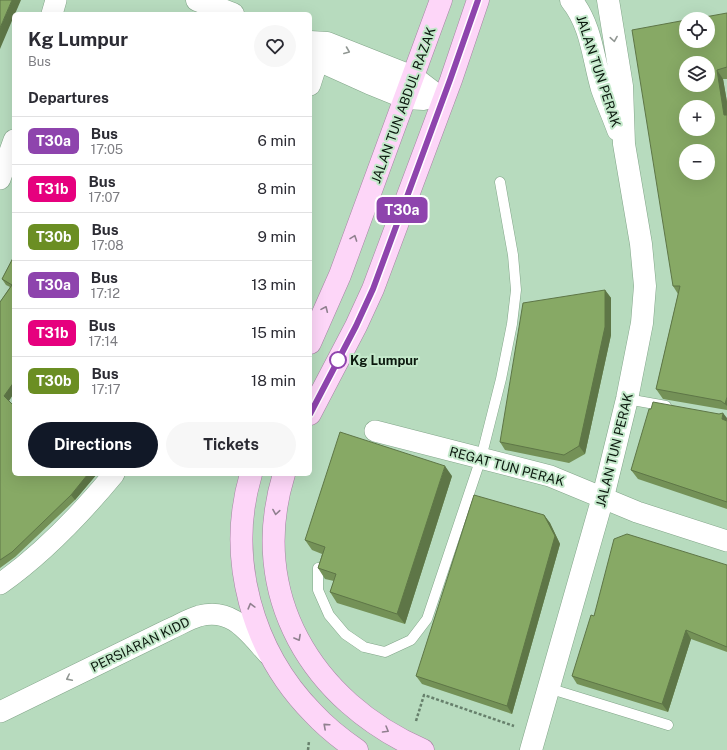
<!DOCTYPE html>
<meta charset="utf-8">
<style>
:root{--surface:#fff;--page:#f7f7f7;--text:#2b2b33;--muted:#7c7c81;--line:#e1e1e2;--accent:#111827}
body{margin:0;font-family:"Public Sans",sans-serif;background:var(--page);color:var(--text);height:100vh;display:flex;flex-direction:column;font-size:15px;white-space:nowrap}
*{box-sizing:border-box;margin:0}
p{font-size:13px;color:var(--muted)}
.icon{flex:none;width:22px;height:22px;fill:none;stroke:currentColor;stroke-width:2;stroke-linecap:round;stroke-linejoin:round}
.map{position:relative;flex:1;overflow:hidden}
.side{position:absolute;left:12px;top:12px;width:300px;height:464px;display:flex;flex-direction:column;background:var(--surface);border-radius:6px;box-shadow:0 4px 16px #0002}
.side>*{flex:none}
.badge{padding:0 8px;border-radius:6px;font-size:14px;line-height:26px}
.buttons{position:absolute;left:679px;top:12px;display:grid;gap:8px}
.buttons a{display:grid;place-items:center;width:36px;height:36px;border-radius:50%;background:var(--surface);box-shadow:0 4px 16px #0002;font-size:20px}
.map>.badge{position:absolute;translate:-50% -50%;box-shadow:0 0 0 2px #fff}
h2{padding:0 16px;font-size:15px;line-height:36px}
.round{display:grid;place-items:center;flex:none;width:42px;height:42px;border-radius:21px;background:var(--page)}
.head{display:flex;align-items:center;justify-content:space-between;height:68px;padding:0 16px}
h1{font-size:19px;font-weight:700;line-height:30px}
.button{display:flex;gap:8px;margin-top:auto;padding:8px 16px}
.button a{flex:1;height:46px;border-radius:24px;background:var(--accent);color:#fff;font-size:16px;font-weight:700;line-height:46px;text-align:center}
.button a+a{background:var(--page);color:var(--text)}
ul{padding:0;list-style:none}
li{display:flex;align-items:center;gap:12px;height:48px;padding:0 16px;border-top:1px solid var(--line)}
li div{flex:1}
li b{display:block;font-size:15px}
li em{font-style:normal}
li .badge{min-width:44px;font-weight:700;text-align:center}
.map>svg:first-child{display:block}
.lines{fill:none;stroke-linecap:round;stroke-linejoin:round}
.service-casing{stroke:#82a589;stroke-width:11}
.minor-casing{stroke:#82a589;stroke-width:22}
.tertiary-casing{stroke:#82a589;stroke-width:23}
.secondary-casing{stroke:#82a589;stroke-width:23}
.primary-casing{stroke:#a782a4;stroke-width:23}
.path{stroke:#67806c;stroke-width:2.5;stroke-dasharray:3 2;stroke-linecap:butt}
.service{stroke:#fff;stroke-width:10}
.minor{stroke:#fff;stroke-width:21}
.tertiary{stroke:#fff;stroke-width:22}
.secondary{stroke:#fff;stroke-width:22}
.primary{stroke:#fdd6f8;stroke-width:22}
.wall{fill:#749157}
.shaded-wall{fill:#5e7647}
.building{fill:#87a965;stroke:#5e7647;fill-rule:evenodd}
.oneway{stroke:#919793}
.oneway2{stroke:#90808f}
.line-casing{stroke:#fff;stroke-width:9}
.line{stroke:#8e44ad;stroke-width:6}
.stop-dot{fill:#fff;stroke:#8e44ad;stroke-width:2}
.labels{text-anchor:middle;stroke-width:4;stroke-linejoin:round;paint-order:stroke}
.street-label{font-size:13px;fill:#0b180e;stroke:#c4e9cb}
.stop-label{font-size:13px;font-weight:bold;fill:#0b180e;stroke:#c4e9cb;text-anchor:start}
</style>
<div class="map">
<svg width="727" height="750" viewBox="0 0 727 750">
<rect width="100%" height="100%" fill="#b7dbbe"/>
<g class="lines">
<defs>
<path id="service" d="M627,399L666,406
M318,568V590L329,615L345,634L364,647L385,652L411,640L427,619L481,458L501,379L512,324L516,290L513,255L500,182
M548,688L668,725"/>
<path id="minor" d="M52,14L56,0
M310,85L318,60
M0,179L14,140
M375,431L550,476L637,512L727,541
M0,584C44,553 80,515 114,474
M0,712L170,629C179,625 189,619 199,616C232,607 248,632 268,654"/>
<path id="tertiary" d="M197,0L233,14
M310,42L327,43L413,77L443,100
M310,49L318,60L369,83L406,98L424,99"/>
<path id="secondary" d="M571,0C592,26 593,59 602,89C607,103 613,116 618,130
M531,750L603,497L627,399L642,323L645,286L641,244L624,144L622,86L608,0"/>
<path id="primary" d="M310,343L340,275L441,0
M310,414L356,326L373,289L451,80L478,0
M251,474C226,558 252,651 313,713C326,727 341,739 357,750
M284,474C247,594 312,702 423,750"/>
</defs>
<use href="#service" class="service-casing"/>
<use href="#minor" class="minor-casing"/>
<use href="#tertiary" class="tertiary-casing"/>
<use href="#secondary" class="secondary-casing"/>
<use href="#primary" class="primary-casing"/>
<path class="path" d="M416,721L424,695L514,726
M308,750L309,741"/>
<use href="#service" class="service"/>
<use href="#minor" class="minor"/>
<use href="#tertiary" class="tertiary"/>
<use href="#secondary" class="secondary"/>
<use href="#primary" class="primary"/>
</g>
<path class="wall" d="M727,13V79H723L727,102V410L663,399L656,389L678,294L673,286Z
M14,256V393L9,401L14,474H97L75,500L15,557L0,568V302L10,287L6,285L2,279Z
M605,290L611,298V335L585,454L569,463L505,450L500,442Z
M727,418V509L638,479L631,470Z
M452,476L405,624L337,603L330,592L334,581L325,579L318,568L322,554L312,550L305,540Z
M544,515L550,523L560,544L512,714L422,684L416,676Z
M727,565V652L691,639L668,712L577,684L572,676L594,616Z"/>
<path class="shaded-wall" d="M12,0H21L15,14H14V16L0,49V28Z
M717,70L723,79L727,102V120L724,115Z
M605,290L611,298V335L585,454L579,446Z
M14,382V393L8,402L4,396Z
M727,397V406L725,404Z
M723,413L727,418V426L722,419Z
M445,466L452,476L405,624L397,614Z
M88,474H97L75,500L71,495Z
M544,515L550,523L560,544L512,714L507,706Z
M686,630L691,639L668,712L662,704Z"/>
<path class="building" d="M0,0H12L0,28Z
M727,13V67L717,70L724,115H727V397L725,404L721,401L656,389L680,286H673L632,30L686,20V41H708V19H694ZM686,63H708V85H686ZM686,107H708V129H686ZM686,151H708V173H686Z
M14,256V382L4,396L14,406V474H88L71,495L12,552L0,560V302L12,285L2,279Z
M605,290V327L579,446L564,455L500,442L523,303Z
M653,402L719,414L723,413L722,419L727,421V502L631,470L649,409H651Z
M340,432L445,466L397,614L330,592L336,574L318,568L325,547L305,540Z
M474,495L544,515L555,536L507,706L416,676Z
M627,534L727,565V647L686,630L662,704L572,676L591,615L594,616L614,539Z"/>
<defs><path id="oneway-chevron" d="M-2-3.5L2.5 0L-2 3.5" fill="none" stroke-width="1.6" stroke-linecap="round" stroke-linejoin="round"/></defs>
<g class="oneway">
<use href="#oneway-chevron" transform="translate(614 39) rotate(81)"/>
<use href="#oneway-chevron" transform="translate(347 51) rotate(22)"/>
<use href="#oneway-chevron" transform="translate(69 678) rotate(154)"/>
</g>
<g class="oneway2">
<use href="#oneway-chevron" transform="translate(354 238) rotate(-70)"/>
<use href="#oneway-chevron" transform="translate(325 309) rotate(-66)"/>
<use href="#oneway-chevron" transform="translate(276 512) rotate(99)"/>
<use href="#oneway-chevron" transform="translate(251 606) rotate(-105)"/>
<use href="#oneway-chevron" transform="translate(298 638) rotate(61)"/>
<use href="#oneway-chevron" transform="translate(326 726) rotate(-138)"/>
<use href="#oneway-chevron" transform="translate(386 730) rotate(30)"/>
</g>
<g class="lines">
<defs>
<path id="line" d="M310,414L356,326L373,289L450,80L478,0"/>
</defs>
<use href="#line" class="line-casing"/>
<use href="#line" class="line"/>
</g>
<circle class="stop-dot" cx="338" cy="360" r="8"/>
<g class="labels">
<g class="street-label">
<text transform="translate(599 71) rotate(72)" y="5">JALAN TUN PERAK</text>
<text transform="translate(403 105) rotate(-70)" y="5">JALAN TUN ABDUL RAZAK</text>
<text transform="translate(614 450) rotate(-76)" y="5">JALAN TUN PERAK</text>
<text transform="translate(507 466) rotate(15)" y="5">REGAT TUN PERAK</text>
<text transform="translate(140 644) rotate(-26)" y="5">PERSIARAN KIDD</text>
</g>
<g class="stop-label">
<text x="350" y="365">Kg Lumpur</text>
</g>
</g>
</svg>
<div class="buttons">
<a><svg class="icon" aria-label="locate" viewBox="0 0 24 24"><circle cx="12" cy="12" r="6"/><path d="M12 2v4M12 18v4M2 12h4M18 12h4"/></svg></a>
<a><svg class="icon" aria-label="layers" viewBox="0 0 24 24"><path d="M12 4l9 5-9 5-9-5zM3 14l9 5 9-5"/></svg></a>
<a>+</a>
<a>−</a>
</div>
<b class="badge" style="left:402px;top:210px;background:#8e44ad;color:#fff">T30a</b>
<section class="side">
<div class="head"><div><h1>Kg Lumpur</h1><p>Bus</p></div><a class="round"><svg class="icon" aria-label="heart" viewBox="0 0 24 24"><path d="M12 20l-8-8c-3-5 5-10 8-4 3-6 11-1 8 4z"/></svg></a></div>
<h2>Departures</h2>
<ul>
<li><span class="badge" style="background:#8e44ad;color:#fff">T30a</span><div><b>Bus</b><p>17:05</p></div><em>6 min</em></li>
<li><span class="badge" style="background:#e6007e;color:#fff">T31b</span><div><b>Bus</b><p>17:07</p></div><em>8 min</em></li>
<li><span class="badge" style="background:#6b8e23;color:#fff">T30b</span><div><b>Bus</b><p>17:08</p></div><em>9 min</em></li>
<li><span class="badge" style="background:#8e44ad;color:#fff">T30a</span><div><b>Bus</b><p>17:12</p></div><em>13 min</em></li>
<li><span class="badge" style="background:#e6007e;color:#fff">T31b</span><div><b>Bus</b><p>17:14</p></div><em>15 min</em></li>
<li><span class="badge" style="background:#6b8e23;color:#fff">T30b</span><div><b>Bus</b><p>17:17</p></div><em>18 min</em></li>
</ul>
<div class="button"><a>Directions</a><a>Tickets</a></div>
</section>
</div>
